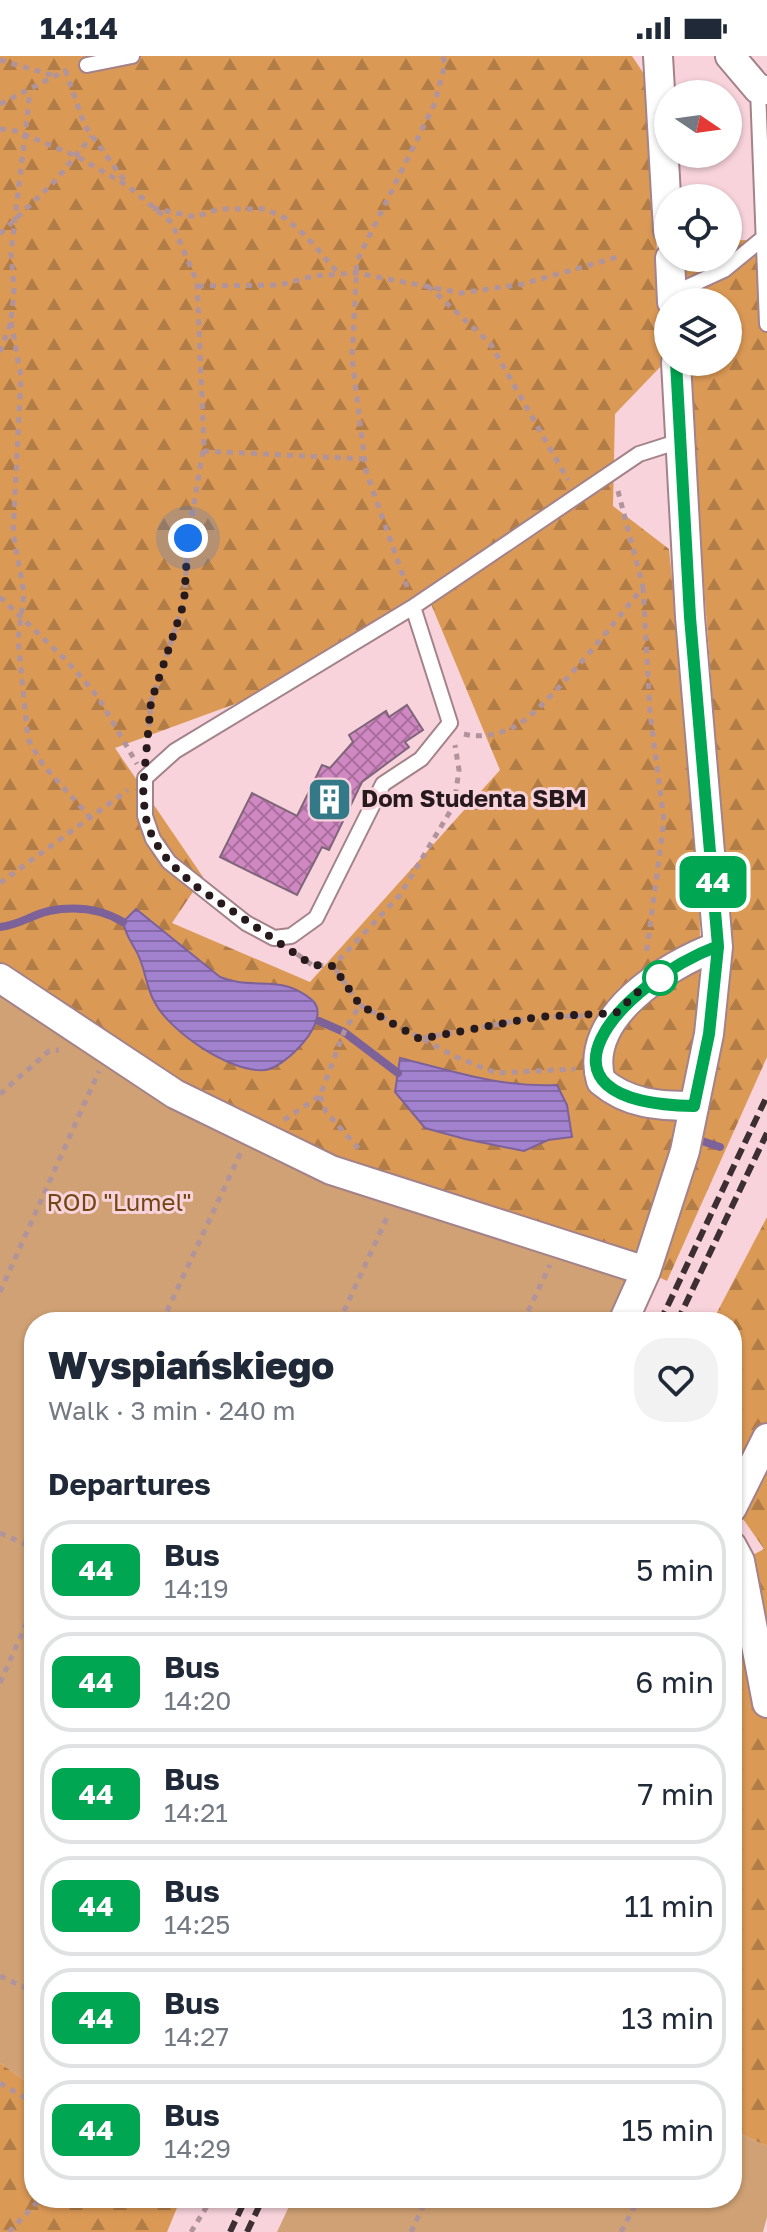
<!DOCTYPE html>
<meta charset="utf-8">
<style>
:root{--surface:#fff;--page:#f2f2f3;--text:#1f2937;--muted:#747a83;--line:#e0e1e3}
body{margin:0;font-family:"Golos Text",sans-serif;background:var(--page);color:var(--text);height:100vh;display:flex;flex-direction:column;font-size:30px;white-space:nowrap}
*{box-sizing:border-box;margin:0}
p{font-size:26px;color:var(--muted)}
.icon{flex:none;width:44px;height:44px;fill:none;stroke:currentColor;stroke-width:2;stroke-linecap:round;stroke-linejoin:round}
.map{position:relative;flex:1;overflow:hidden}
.sheet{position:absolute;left:24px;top:1256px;width:718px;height:896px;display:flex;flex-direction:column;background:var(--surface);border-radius:32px;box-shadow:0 2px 6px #0004}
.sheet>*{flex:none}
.badge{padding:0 16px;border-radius:12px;font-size:28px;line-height:52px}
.needle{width:52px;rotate:103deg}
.buttons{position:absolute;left:654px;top:24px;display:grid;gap:16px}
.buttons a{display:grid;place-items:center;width:88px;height:88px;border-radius:50%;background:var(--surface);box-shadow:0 2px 6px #0004;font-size:40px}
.you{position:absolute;width:40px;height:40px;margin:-20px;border:6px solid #fff;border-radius:50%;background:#1a73e8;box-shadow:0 0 0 12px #1a73e833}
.map>.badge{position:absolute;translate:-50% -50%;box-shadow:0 0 0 4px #fff}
h2{padding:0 24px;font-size:30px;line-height:72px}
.round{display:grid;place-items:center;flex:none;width:84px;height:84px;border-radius:32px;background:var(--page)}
.head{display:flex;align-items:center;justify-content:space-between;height:136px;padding:0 24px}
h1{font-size:38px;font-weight:800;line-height:60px}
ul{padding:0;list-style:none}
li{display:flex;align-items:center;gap:24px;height:100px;margin:0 16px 12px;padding:0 8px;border:4px solid var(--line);border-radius:32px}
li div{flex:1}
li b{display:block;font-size:30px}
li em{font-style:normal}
li .badge{min-width:88px;font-weight:700;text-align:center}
.status{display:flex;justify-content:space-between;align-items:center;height:56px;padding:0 40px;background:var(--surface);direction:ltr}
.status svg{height:22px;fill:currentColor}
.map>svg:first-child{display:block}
.green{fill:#d0a174}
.forest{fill:url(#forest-firs);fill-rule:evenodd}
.water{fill:url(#water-rules);stroke:#7d6299;stroke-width:2}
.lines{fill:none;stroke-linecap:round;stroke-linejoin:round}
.stream{stroke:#7d6299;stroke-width:8}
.building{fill:url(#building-cross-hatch);stroke:#7e6679;stroke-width:2}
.lane-casing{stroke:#a48289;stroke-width:18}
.street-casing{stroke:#a48289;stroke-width:32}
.path{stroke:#b1949b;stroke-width:5;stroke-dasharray:6 6;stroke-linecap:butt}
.lane{stroke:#fff;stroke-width:14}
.street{stroke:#fff;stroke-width:28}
.rail{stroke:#3d2e31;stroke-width:6;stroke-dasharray:12 6;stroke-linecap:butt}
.line-casing{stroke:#fff;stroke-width:18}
.line{stroke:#00a651;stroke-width:12}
.walk{stroke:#271a1d;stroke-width:8;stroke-dasharray:0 14.4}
.stop-dot{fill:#fff;stroke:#00a651;stroke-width:4}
.labels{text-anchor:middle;stroke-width:6;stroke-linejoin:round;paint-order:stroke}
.poi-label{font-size:24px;font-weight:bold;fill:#271a1d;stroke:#f8d3db;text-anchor:start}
.park-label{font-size:24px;fill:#724613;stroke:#f8d3db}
</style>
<div class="status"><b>14:14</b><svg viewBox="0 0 49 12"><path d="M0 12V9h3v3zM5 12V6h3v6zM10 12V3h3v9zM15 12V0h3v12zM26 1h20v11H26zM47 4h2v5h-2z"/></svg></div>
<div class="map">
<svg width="767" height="2176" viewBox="0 0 767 2176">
<defs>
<pattern id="forest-firs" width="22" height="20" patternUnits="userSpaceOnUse" patternTransform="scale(2)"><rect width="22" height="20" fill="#db9956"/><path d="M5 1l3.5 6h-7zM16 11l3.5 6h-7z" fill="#b27c47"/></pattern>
<pattern id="water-rules" width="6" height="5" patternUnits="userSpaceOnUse" patternTransform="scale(2)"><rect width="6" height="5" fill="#a281ce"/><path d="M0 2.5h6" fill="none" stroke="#8469a7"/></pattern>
<pattern id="building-cross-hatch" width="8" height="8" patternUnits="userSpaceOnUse" patternTransform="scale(2)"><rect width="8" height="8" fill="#d088c2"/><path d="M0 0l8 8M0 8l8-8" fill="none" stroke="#a96e9d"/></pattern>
</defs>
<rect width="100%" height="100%" fill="#f8d3db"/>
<path class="green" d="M0,942L105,1003L610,1211L627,1232L611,1266H34V2031L0,2007Z
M732,2074L767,2090V2161L763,2176H277L293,2142H732Z"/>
<path class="forest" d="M0,0H632L646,21L664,307L615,358L613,450L669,493C688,690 724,900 676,1096C665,1142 643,1188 627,1232L610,1211L557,1196L105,1003L0,942ZM426,536L500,714L310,926L172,867L203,821L115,692L243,645ZM400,1003C452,1014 502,1032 556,1029L548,1084L524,1095L425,1072L395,1036Z
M762,183L767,186V1001L667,1225L650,1217L730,873L687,306H728V246H682L679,202H728V185Z
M767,1161V2090L732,2074V1510L764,1493L732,1447V1266H712Z
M0,2007L34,2031V2142H181L167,2176H0Z"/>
<path class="water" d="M136,853L220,921C253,935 281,917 312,944C334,963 285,1012 265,1014C230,1017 169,975 154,945C145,929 145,908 135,893C129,882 126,879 123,866Z
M400,1002C452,1015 502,1032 557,1029L567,1049L572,1081L548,1084L524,1095L465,1083L425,1072L395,1036Z"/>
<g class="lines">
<path class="stream" d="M0,871C20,869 31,859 49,855C75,850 101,853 123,866
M319,965L344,976L398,1017
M702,1085L720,1091"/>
</g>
<path class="building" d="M407,649L423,674L405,686L409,691L362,726L329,794L322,791L297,839L220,801L252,737L297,760L322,709L330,712L353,686L349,679L386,655L389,661Z"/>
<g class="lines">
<defs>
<path id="lane" d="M87,9L132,0
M758,33L767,268
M672,238L724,214L762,183
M413,551L450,667L421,703L383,728L316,862L291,880L274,882L246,867L169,806L153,783L145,760V722L175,695L413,551L639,398L680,385"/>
<path id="street" d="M658,0L668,174
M730,0L758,33L767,34
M670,202L672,246
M0,922L175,1038L331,1114L646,1215
M694,1050C658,1050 628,1048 601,1025C582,961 667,909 718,890
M623,1266L646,1215L685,1095L709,978L718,891L690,561L676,306
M732,1452L767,1382
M732,1490L740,1505L767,1647"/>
</defs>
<use href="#lane" class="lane-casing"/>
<use href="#street" class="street-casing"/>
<path class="path" d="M0,4L52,19
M65,14L85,70L127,128
M0,48L67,14
M0,73L16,75L76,100L128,130L172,167L197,226L204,389L188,482L184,547L151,646L147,694
M153,152L195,161L219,153H265L285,162L307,181L338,217
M0,178L55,125L92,80
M198,230L280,229L313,220L357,217L461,237L523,228L621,200
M428,230L490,287L568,424
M11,266L21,321L13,476L24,537L18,584L28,683L43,709L89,760
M0,296L11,266L14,232L11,197L30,36
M203,395L365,403
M407,531L366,415L352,302L357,205L434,49L445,9L443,0
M643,531L650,657L664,765L646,900
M0,541L67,605L98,641L137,708
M464,678C480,682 496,679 512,672C543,658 618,562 643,531L618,435
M0,827L128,734
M297,898L312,909L333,910L400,839L454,749L459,714L455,689
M360,949L456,1001L496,1017L575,1013
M423,982L537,961L587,960
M0,1038L49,995L59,994
M320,1040L326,1056L359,1093
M284,1064L320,1040L344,976L360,949L333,910
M0,1236L99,1015
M162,1266L241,1096
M339,1266L389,1157
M523,1266L550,1209
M0,1477L34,1492
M0,1627L34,1550
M0,1920L34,1936
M0,2027L34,2047
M9,2176L41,2142
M191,2176L212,2142
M411,2176L427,2142
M621,2176L639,2142"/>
<use href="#lane" class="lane"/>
<use href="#street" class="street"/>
<path class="rail" d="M660,1266L767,1040
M677,1266L767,1077
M230,2176L246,2142
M247,2176L263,2142"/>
</g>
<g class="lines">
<defs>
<path id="line" d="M676,306L690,561L718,890C622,926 511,1047 694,1050L709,978L718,891"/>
</defs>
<use href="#line" class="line-casing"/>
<use href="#line" class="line"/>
<path class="walk" d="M188,482L184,547L151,646L143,731L145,760L153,783L169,806L194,829L312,909L333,910L360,949L420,983L537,961L616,957L639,935L670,916L660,922"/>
</g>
<defs>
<symbol id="building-square" viewBox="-11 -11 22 22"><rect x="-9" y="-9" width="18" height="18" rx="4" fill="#347987" stroke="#f8d3db"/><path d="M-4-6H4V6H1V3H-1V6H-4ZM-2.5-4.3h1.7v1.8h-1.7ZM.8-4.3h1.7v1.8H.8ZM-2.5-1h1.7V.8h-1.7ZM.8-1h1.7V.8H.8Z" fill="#fff"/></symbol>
</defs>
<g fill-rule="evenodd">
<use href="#building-square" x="304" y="718" width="51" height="51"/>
</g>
<circle class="stop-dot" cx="660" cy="922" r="16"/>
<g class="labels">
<g class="poi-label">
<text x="361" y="751">Dom Studenta SBM</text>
</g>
<g class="park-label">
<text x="119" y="1155">ROD "Lumel"</text>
</g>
</g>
</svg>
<div class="buttons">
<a><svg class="needle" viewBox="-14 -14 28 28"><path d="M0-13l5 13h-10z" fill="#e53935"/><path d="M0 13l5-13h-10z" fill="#747a83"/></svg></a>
<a><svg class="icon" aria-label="locate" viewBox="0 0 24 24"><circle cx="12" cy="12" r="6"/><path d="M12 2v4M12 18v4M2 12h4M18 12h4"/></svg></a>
<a><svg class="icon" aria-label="layers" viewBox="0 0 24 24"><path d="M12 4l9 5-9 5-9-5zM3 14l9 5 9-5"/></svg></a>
</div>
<div class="you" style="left:188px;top:482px"></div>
<b class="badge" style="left:713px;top:826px;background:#00a651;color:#fff">44</b>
<section class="sheet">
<div class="head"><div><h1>Wyspiańskiego</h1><p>Walk · 3 min · 240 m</p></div><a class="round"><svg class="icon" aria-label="heart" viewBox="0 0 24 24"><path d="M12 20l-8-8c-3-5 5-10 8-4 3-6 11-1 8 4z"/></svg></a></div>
<h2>Departures</h2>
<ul>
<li><span class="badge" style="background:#00a651;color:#fff">44</span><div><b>Bus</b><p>14:19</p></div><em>5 min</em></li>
<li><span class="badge" style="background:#00a651;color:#fff">44</span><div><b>Bus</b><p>14:20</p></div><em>6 min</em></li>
<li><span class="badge" style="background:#00a651;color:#fff">44</span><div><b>Bus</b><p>14:21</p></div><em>7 min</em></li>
<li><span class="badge" style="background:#00a651;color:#fff">44</span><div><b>Bus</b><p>14:25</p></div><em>11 min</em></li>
<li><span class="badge" style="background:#00a651;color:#fff">44</span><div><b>Bus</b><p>14:27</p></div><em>13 min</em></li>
<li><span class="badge" style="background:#00a651;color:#fff">44</span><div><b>Bus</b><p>14:29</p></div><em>15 min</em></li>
</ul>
</section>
</div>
